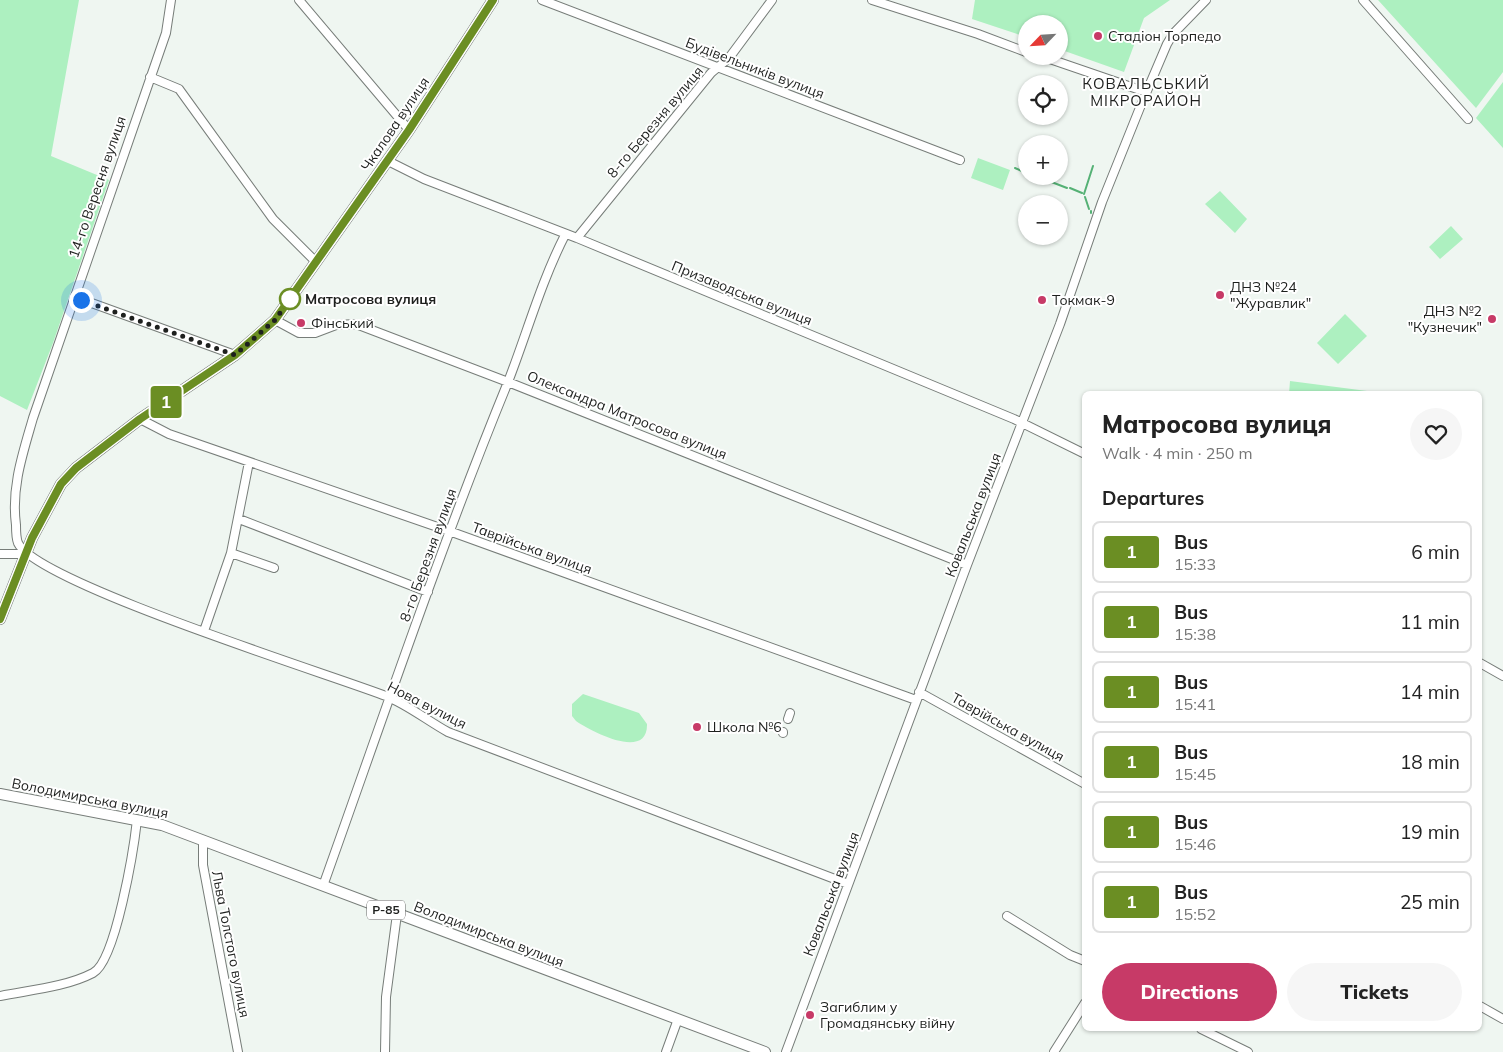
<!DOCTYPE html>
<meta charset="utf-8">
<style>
:root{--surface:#fff;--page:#f6f6f6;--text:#222;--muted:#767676;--line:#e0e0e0;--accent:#c73a67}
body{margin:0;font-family:Mulish,sans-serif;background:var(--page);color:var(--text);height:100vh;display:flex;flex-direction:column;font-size:19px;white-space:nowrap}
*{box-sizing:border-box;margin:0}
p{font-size:16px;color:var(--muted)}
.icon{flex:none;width:28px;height:28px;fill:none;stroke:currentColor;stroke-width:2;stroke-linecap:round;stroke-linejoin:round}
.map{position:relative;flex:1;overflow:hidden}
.drawer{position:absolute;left:1082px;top:391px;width:400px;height:640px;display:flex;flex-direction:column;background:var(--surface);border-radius:8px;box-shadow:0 1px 4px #0004}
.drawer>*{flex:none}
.badge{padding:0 10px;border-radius:4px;font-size:18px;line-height:32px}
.needle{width:32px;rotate:245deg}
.fabs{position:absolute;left:1018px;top:15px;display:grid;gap:10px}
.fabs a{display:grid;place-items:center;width:50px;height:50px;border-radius:50%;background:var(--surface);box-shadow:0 1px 4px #0004;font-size:25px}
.you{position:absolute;width:25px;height:25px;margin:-12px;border:4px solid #fff;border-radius:50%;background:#1a73e8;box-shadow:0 0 0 8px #1a73e833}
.map>.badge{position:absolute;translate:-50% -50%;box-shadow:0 0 0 2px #fff}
h2{padding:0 20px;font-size:19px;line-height:45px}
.round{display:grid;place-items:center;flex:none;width:52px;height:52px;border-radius:26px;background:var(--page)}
.overview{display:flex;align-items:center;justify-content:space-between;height:85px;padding:0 20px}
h1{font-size:24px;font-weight:800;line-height:38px}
.cta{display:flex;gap:10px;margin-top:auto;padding:10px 20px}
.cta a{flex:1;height:58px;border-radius:30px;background:var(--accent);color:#fff;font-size:20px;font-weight:800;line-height:58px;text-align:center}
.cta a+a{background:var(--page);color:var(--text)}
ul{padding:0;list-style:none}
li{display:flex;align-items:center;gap:15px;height:62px;margin:0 10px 8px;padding:0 10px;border:2px solid var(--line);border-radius:8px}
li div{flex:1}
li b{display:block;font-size:19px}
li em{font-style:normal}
li .badge{min-width:55px;font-weight:700;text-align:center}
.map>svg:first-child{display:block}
.green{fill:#adf0c0}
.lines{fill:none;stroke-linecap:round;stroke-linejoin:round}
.stream{stroke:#55b175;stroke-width:2}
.minor-casing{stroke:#777d79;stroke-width:10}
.major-casing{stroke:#777d79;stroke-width:12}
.minor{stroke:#fff;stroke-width:8}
.major{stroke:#fff;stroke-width:10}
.line-casing{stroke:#fff;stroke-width:11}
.line{stroke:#6b8e23;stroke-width:8}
.walk{stroke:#1e201e;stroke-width:5;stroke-dasharray:0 9}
.poi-dot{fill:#c73a67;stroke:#fff;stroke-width:2}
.stop-dot{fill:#fff;stroke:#6b8e23;stroke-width:2.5}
.labels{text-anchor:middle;stroke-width:4;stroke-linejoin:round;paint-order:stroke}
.shield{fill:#fff;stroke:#626362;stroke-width:1}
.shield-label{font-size:12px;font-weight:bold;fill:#1e201e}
.poi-label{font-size:14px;fill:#1e201e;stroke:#fff;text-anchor:start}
.street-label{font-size:14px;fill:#1e201e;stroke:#fff}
.stop-label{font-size:14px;font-weight:bold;fill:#1e201e;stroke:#fff;text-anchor:start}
.neighbourhood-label{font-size:15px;letter-spacing:1px;fill:#1e201e;stroke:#fff}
</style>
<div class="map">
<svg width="1503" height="1052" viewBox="0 0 1503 1052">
<rect width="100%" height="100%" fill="#eff6f1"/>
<path class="green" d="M0,0H79L51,156L109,180L53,343L27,410L0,396Z
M975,0H1170L1144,18L1124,72L1059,49V24H1026V37L972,19Z
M1378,0H1503V72L1476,108Z
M1503,82V148L1476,118Z
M978,158L1010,170L1003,190L971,178Z
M1220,191L1247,219L1235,233L1205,204Z
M1451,226L1463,239L1440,259L1429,247Z
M1345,314L1367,336L1338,364L1317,343Z
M1290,381L1367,391L1370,394H1289Z
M583,694L639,713L647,724C648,761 592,732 576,721L572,716V704Z"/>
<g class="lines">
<path class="stream" d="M1015,168L1026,173
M1036,176L1067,188
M1070,188L1082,193
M1084,194L1093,166
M1085,197L1089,209
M1091,211V213"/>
<defs>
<path id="minor" d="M171,0L166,33L33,418C23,453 11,487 16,525C16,530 16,538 18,543C37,583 329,674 386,696C408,705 428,721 448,732L848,884
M299,0L409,130
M542,0L960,160
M872,0L978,34L1026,52
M1363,0L1468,119
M1041,56L1146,92
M150,77L179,89L273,219L316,262
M388,161L424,179L577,238L1014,419L1085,454
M577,238L711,73L729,58L772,0
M75,297L235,355
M275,320L299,333H315L336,325L356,324L508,382L967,565
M140,419L169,434L449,531L916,700
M239,519L428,592
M231,553L274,568
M0,554H26
M204,631L231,553L249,462
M1480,663L1503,676
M919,692L1085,784
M788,719L790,713
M783,733V732
M203,840V865L238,1052
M323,886C383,718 440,548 508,382C527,333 541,282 565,235
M1007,916L1070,955L1085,961
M0,996C30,990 66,987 93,973C116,961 134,847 137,820
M1480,1006L1503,1019
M1201,1029L1248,1052
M385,1052L386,997L397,914
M666,1052L678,1019
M786,1052L967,565L1060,324L1102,202L1141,105L1167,44L1173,34L1206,0
M1054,1052L1085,1003"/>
<path id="major" d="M0,619L32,538L61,484L76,468L140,419L235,355L275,320L409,130L493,0
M0,794L162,825L765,1052"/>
</defs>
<use href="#minor" class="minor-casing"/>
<use href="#major" class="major-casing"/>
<use href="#minor" class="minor"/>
<use href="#major" class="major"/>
</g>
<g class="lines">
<defs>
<path id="line" d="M0,619L32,538L61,484L76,468L140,419L235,355L275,320L409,130L493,0"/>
</defs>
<use href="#line" class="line-casing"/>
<use href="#line" class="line"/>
<path class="walk" d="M81,300L235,355L275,320L290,299"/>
</g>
<g class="poi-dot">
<circle cx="1098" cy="36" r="5"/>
<circle cx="1220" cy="295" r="5"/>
<circle cx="1042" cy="300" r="5"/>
<circle cx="1492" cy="319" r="5"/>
<circle cx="301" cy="323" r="5"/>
<circle cx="697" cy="727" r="5"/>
<circle cx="810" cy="1015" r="5"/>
</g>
<circle class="stop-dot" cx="290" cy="299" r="10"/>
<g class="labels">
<rect class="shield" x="367" y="900.5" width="38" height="19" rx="4"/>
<g class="shield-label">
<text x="386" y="914">Р-85</text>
</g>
<g class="poi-label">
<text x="1108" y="41">Стадіон Торпедо</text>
<text x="1230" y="292">ДНЗ №24<tspan x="1230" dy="16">"Журавлик"</tspan></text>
<text x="1052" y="305">Токмак-9</text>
<text x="1482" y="316" text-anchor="end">ДНЗ №2<tspan x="1482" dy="16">"Кузнечик"</tspan></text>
<text x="311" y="328">Фінський</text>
<text x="707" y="732">Школа №6</text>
<text x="820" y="1012">Загиблим у<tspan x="820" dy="16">Громадянську війну</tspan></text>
</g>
<g class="street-label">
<text transform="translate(755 68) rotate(21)" y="5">Будівельників вулиця</text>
<text transform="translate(655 122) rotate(-50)" y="5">8-го Березня вулиця</text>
<text transform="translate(395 124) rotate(-56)" y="5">Чкалова вулиця</text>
<text transform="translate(97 187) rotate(-71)" y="5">14-го Вересня вулиця</text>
<text transform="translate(742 293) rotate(22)" y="5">Призаводська вулиця</text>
<text transform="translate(627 415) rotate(22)" y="5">Олександра Матросова вулиця</text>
<text transform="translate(973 515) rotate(-69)" y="5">Ковальська вулиця</text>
<text transform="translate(532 548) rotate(20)" y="5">Таврійська вулиця</text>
<text transform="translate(428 555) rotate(-70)" y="5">8-го Березня вулиця</text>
<text transform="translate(427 705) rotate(27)" y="5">Нова вулиця</text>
<text transform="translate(1008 727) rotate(29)" y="5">Таврійська вулиця</text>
<text transform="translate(90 798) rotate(11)" y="5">Володимирська вулиця</text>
<text transform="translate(831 894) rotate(-69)" y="5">Ковальська вулиця</text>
<text transform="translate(489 934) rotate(21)" y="5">Володимирська вулиця</text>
<text transform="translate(231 944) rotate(79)" y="5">Льва Толстого вулиця</text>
</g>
<g class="stop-label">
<text x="305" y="304">Матросова вулиця</text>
</g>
<g class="neighbourhood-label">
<text x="1146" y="89">КОВАЛЬСЬКИЙ<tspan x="1146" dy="17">МІКРОРАЙОН</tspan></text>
</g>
</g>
</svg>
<div class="fabs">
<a><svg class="needle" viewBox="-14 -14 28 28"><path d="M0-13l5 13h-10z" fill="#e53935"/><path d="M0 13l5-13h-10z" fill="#767676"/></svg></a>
<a><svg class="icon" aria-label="locate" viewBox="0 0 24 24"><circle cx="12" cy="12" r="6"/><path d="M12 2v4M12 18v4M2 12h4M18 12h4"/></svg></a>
<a>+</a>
<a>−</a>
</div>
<div class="you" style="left:81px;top:300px"></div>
<b class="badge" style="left:166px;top:402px;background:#6b8e23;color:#fff">1</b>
<section class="drawer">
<div class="overview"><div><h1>Матросова вулиця</h1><p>Walk · 4 min · 250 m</p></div><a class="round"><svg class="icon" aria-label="heart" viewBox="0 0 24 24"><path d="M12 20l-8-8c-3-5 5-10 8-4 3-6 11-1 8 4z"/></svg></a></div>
<h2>Departures</h2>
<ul>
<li><span class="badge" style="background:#6b8e23;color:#fff">1</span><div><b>Bus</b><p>15:33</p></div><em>6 min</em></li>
<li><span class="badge" style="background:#6b8e23;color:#fff">1</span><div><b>Bus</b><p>15:38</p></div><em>11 min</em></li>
<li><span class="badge" style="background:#6b8e23;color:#fff">1</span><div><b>Bus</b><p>15:41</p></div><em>14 min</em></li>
<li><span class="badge" style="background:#6b8e23;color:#fff">1</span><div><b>Bus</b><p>15:45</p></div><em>18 min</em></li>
<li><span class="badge" style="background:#6b8e23;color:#fff">1</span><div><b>Bus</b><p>15:46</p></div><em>19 min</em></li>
<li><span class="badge" style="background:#6b8e23;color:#fff">1</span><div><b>Bus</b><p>15:52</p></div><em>25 min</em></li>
</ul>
<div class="cta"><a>Directions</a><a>Tickets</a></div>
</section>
</div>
